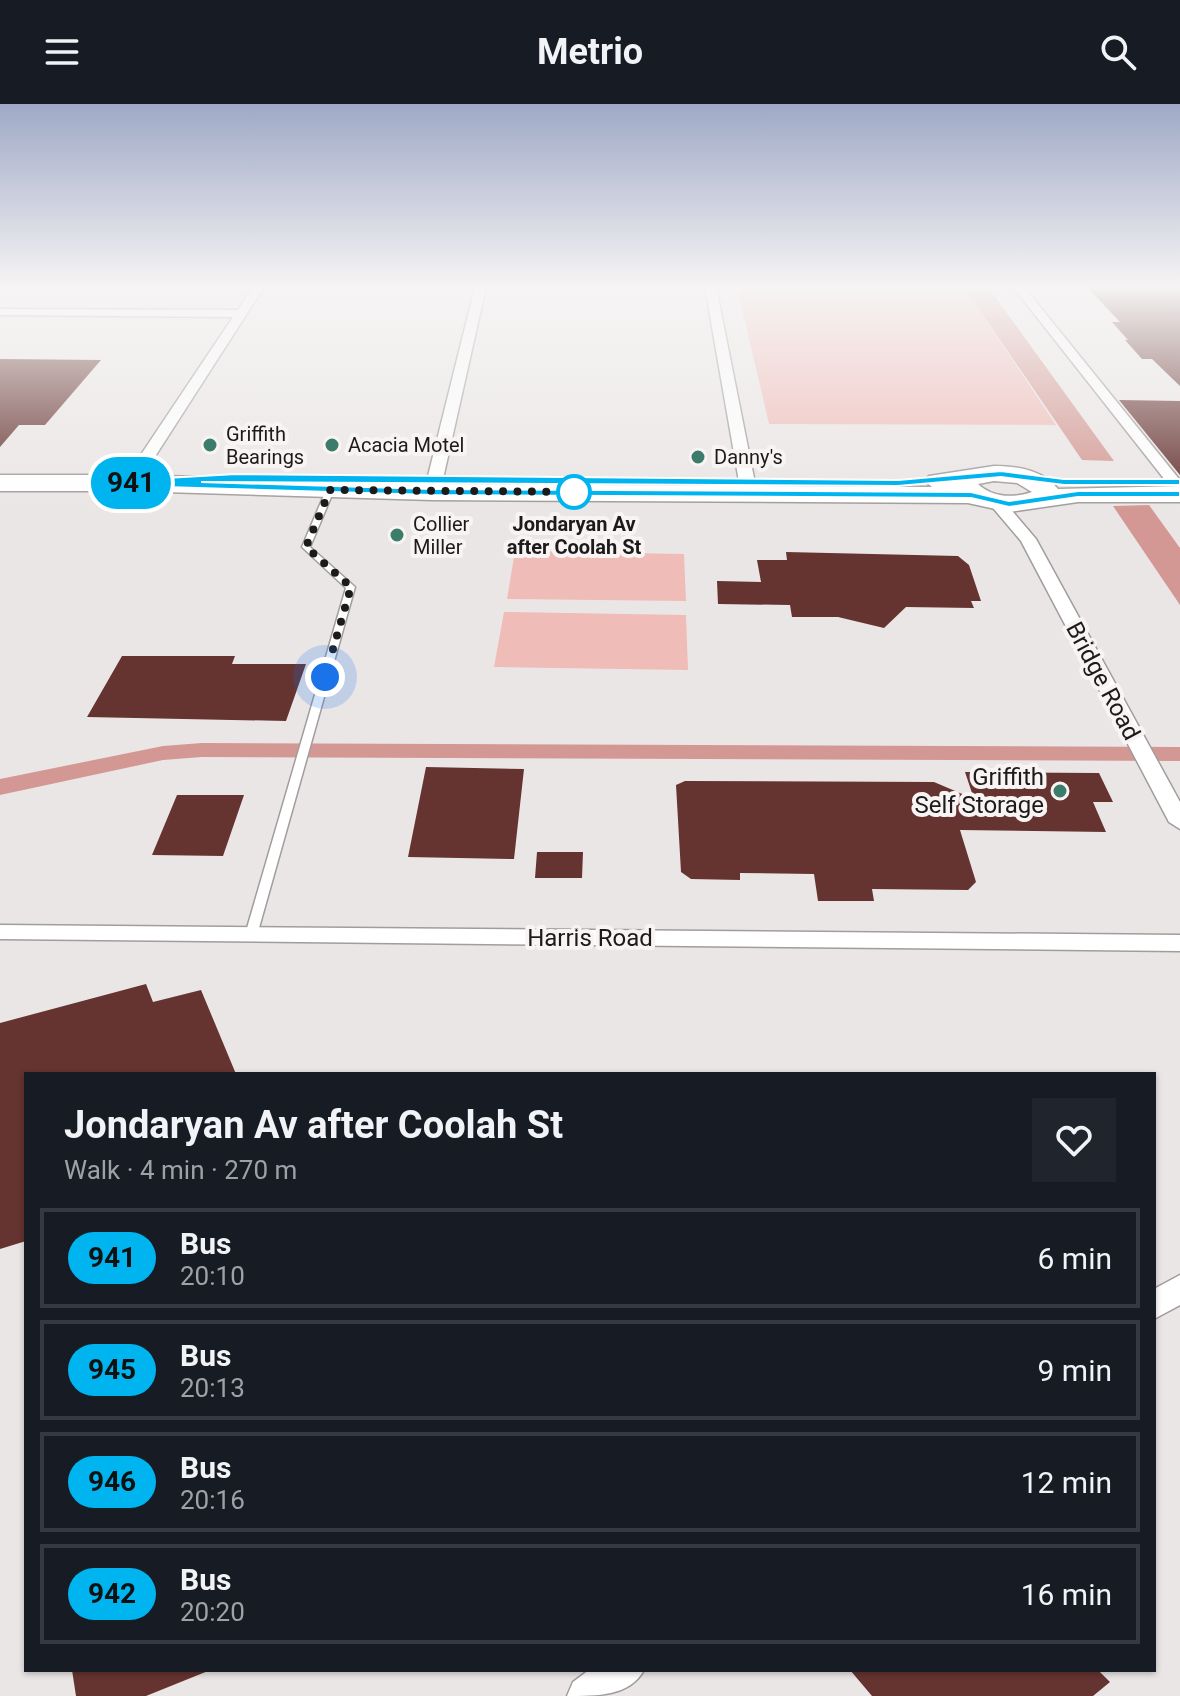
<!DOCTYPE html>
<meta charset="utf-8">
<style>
:root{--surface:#171b24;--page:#20242c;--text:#f1f3f6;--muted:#9ea1a6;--line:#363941}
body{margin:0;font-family:Roboto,sans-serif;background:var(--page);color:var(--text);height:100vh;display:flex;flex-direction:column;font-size:30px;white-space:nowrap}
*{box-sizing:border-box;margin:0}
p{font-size:26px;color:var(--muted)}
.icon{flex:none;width:44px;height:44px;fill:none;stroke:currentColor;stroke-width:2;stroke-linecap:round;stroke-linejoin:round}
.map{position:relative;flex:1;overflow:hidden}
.side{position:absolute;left:24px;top:968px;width:1132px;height:600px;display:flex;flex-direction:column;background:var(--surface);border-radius:0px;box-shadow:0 2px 6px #0004}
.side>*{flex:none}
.badge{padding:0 16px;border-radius:26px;font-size:28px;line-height:52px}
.you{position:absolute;width:40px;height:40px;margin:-20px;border:6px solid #fff;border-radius:50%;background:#1a73e8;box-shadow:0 0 0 12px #1a73e833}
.map>.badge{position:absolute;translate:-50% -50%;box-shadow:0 0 0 4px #fff}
.round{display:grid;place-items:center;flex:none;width:84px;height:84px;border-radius:0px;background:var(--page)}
.summary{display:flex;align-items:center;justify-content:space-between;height:136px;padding:0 40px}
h1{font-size:38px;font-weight:700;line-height:60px}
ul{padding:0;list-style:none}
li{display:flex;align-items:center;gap:24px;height:100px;margin:0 16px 12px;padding:0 24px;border:4px solid var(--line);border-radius:0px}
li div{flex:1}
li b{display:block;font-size:30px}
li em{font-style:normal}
li .badge{min-width:88px;font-weight:700;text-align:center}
header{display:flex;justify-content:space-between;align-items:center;height:104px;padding:0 40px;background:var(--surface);font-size:36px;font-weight:700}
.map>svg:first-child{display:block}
.green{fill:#efbcb7}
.water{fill:#d39893}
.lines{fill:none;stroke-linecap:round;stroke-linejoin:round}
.canal{fill:#d39893;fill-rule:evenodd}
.building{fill:#653330}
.service-casing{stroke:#a19d9c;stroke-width:3}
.minor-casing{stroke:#a19d9c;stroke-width:3}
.primary-casing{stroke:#a19d9c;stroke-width:3}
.service{fill:#fff;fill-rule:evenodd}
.minor{fill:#fff;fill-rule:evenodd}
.primary{fill:#fff;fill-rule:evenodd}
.line{fill:#00b5ef;stroke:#fff;stroke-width:2}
.walk{stroke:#1c1a1a;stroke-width:8;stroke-dasharray:0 14.4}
.poi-dot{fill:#3b7c6b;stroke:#f8f4f3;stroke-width:3}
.stop-dot{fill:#fff;stroke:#00b5ef;stroke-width:4}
.labels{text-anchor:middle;stroke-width:8;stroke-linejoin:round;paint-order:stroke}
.far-poi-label{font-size:20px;fill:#1c1a1a;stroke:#f8f4f3;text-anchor:start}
.far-stop-label{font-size:20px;font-weight:bold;fill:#1c1a1a;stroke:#f8f4f3}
.street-label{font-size:24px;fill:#1c1a1a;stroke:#f8f4f3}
.poi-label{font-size:24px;fill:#1c1a1a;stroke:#f8f4f3;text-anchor:end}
</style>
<header><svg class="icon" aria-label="menu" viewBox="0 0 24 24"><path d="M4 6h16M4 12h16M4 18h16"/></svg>Metrio<svg class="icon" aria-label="search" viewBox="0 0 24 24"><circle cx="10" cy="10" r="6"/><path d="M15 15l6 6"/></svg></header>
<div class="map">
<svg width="1180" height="1592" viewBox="0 0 1180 1592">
<rect width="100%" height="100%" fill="#ebe6e6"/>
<path class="green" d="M737,183H964L1056,321L769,320Z
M515,447L684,450L686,497L507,495Z
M504,508L686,511L688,566L494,563Z"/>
<path class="water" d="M964,183H988L1114,357L1082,356Z
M1149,401L1180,444V501L1113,402Z"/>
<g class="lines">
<path class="canal" d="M202,639L1180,643V657L202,653L163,656L0,691V675L163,642Z"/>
</g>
<path class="building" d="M1087,183H1180V282L1152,255H1142L1125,236H1128L1112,218H1120Z
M0,255L101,256L45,321H19L0,343Z
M1119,296L1180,297V371Z
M786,448L958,452L969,461L981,497H971L974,504L906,503L884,524L838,513H792L790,501L718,500L717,477L761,478L757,456H787Z
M122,552H235L232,560H306L286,617L87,613Z
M426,663L524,665L514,755L408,753Z
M965,668L1099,669L1113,698H1093L1106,728L960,726L976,778L968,786L872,785L874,797H818L814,770L740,769V776L691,775L681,768L676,681L685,677L934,678L974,695Z
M177,691H244L223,752L152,751Z
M537,748H583L582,774H535Z
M146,880L153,898L201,886L236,970H26V1137L0,1145V919Z
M72,1566H208V1567L146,1592H76Z
M850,1566H1098L1110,1578L1093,1592H872Z"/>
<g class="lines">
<defs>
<path id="service" d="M327,384L334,386L310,443L355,483L257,831L251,835L245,831L346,484L302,443Z"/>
<path id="minor" d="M253,183H264L138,379L130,384L122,379L233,213L0,211V205L238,206Z
M475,183H486L440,388L432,393L424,388Z
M705,183H716L757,389L749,394L741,389Z
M1013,183H1024L1179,375V381H1169Z
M996,393L1002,395L1036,435L1180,698V725L1169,718L1021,437L988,398Z
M0,821L1180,831V847L0,835Z
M1180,1171V1201L1154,1215V1185Z
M589,1566H644C630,1592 598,1592 567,1592L573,1578Z"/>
<path id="primary" d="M994,362C1018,362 1043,366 1058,385L1180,382V398H1078L1009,408L968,399L432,396L130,387H0V371H130L432,380L932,383L925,377L929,372ZM994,377L1017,379L1032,388C1014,394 993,394 978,380Z"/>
</defs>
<use href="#service" class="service-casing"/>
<use href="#minor" class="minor-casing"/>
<use href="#primary" class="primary-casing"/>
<use href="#service" class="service"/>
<use href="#minor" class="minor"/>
<use href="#primary" class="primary"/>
</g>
<linearGradient id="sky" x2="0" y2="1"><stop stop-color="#9fa9c6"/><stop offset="0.45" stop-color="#f6f4f4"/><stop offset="1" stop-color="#f6f4f4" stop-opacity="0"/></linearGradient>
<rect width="1180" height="406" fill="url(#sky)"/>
<path class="line" d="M1001,367L1064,375H1180V381H1064L1001,373L898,382L201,378L432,385L971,388L1009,397L1078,387H1180V393H1078L1009,403L971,394L432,391L130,382L125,379L130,376L236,370L898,376Z"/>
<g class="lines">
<path class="walk" d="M325,573L351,483L306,443L330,386L588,388H574"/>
</g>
<g class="poi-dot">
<circle cx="210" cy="341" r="8"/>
<circle cx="332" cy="341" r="8"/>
<circle cx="698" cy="353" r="8"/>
<circle cx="397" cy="431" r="8"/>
<circle cx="1060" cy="687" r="8"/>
</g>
<circle class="stop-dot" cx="574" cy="388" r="16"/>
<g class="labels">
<g class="far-poi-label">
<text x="226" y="337">Griffith<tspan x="226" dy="23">Bearings</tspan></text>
<text x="348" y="348">Acacia Motel</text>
<text x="714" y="360">Danny's</text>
<text x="413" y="427">Collier<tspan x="413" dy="23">Miller</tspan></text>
</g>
<g class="far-stop-label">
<text x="574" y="427">Jondaryan Av<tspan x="574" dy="23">after Coolah St</tspan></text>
</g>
<g class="street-label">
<text transform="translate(1103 577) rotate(62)" y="8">Bridge Road</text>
<text x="590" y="842">Harris Road</text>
</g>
<g class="poi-label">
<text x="1044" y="681">Griffith<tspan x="1044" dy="28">Self Storage</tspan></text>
</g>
</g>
</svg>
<div class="you" style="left:325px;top:573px"></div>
<b class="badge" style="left:131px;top:379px;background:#00b5ef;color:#111">941</b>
<section class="side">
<div class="summary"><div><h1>Jondaryan Av after Coolah St</h1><p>Walk · 4 min · 270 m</p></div><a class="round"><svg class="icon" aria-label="heart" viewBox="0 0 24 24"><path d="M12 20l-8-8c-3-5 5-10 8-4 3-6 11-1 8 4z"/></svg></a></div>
<ul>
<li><span class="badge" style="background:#00b5ef;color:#111">941</span><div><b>Bus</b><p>20:10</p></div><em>6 min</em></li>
<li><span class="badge" style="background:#00b5ef;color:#111">945</span><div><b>Bus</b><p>20:13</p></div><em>9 min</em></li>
<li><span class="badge" style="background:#00b5ef;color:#111">946</span><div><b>Bus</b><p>20:16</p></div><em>12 min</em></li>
<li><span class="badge" style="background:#00b5ef;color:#111">942</span><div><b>Bus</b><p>20:20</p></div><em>16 min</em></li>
</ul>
</section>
</div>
